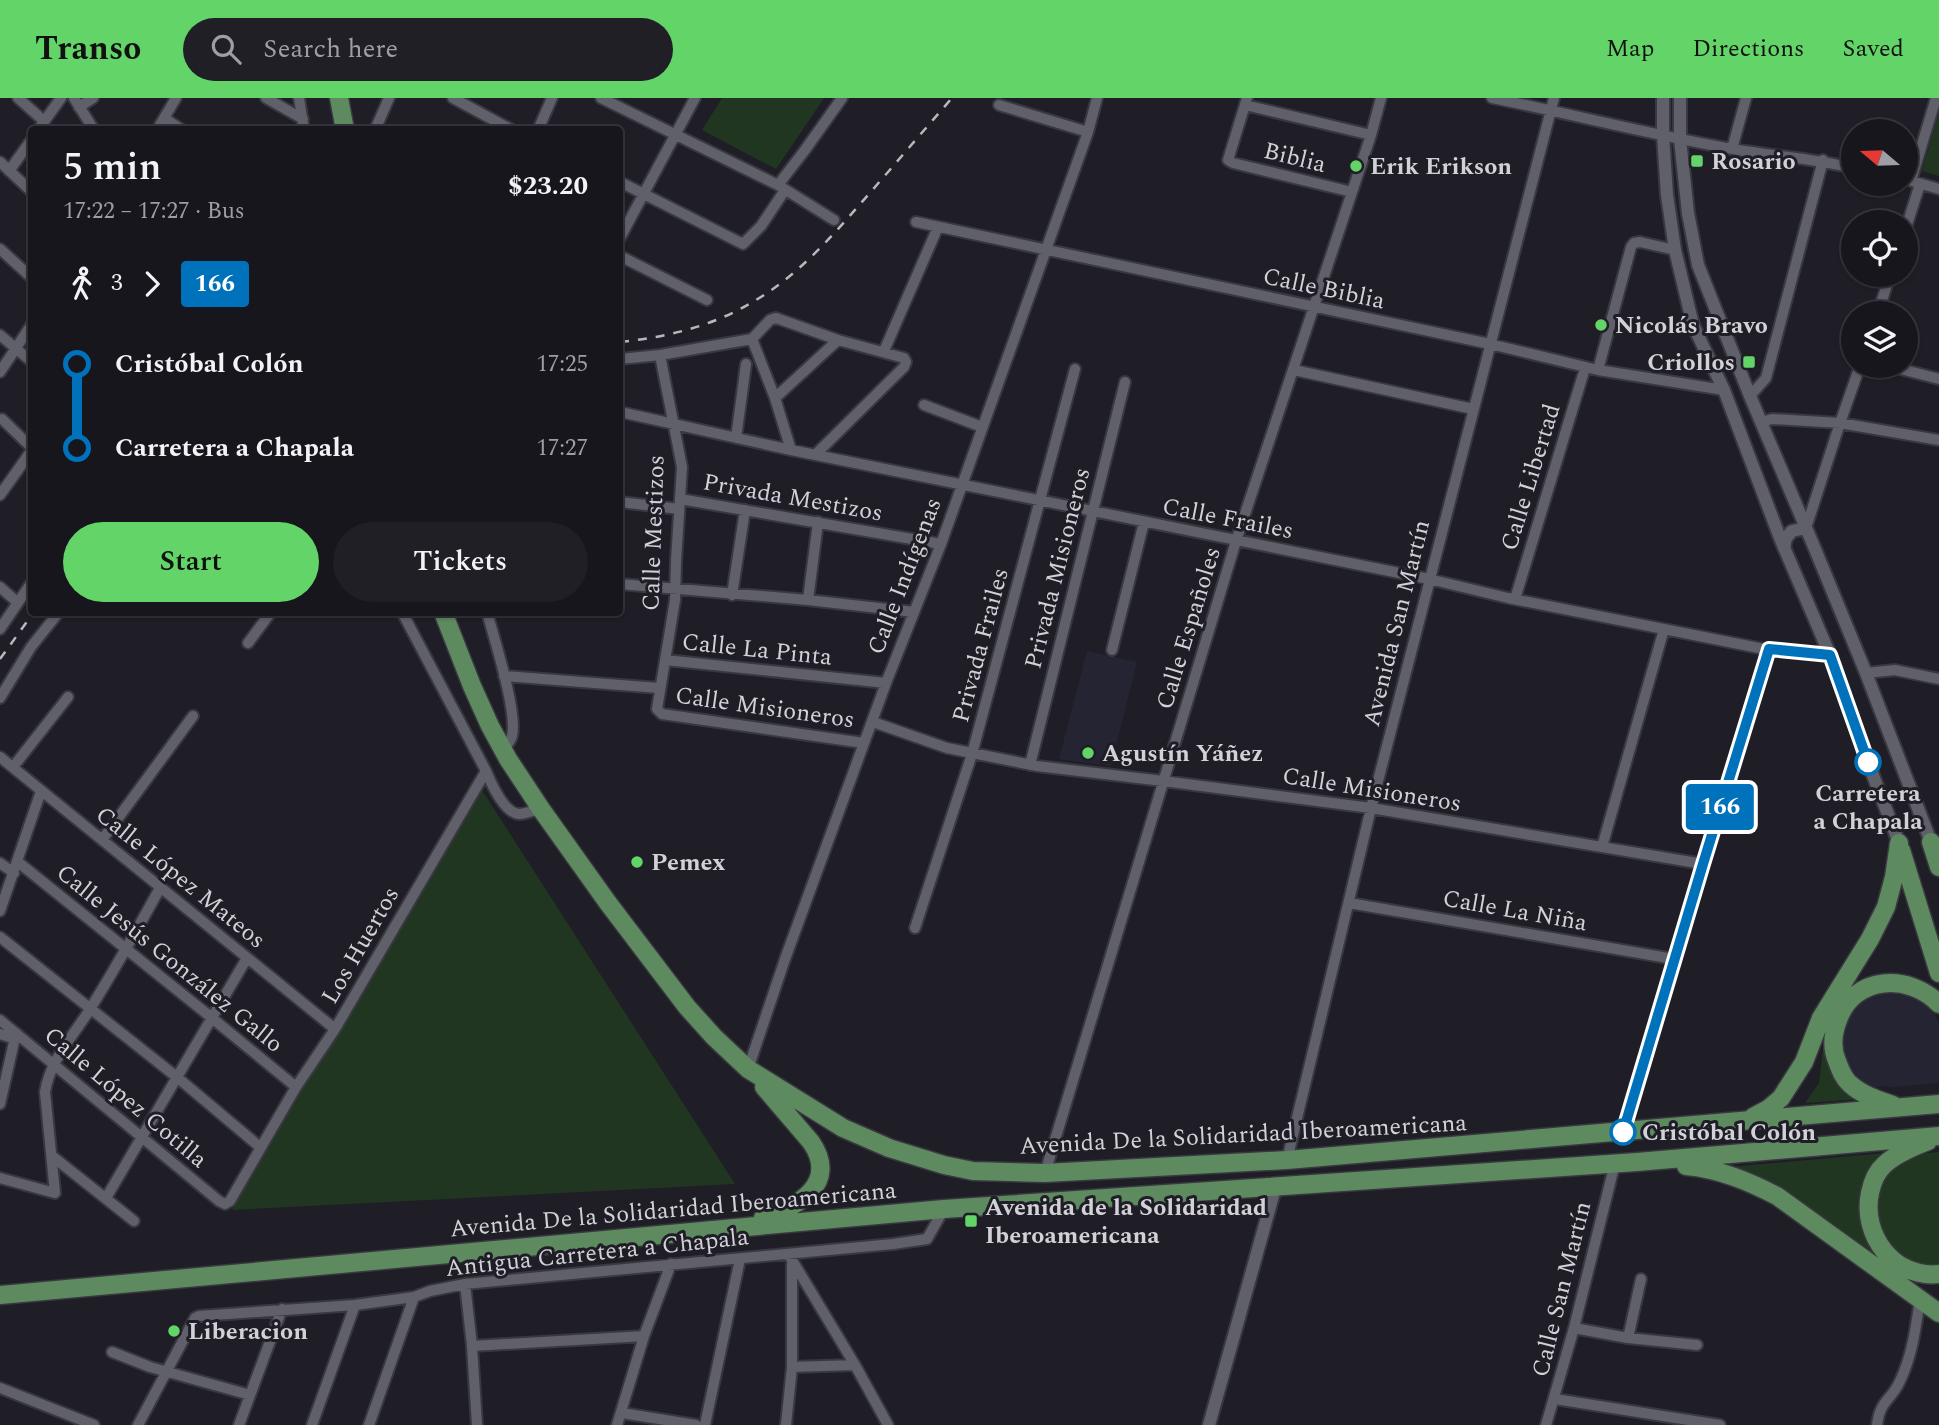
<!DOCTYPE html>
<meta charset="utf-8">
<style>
:root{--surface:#17161d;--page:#201f26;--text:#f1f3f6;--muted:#9e9fa4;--line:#36353b;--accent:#63d468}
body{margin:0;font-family:Spectral,serif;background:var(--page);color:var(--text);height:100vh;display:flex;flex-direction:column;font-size:26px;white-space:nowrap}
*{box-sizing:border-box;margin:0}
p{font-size:23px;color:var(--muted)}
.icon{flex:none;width:38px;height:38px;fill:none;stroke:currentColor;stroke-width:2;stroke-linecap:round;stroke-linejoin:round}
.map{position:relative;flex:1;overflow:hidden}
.details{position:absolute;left:28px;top:28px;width:595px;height:490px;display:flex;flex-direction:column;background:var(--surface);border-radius:7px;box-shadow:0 2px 5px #0004,0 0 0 2px var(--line)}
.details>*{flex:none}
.badge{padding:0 14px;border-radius:5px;font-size:24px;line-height:46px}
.needle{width:46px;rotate:289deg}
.buttons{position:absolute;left:1841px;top:21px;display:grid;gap:14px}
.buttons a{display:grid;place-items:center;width:77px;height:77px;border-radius:50%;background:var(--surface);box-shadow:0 2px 5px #0004,0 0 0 2px var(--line);font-size:35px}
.map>.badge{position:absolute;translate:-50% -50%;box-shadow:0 0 0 4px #fff}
.legs{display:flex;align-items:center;gap:10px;height:77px;padding:0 35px;font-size:23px}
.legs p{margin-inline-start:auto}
.headline{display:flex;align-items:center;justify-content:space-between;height:119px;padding:0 35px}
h1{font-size:38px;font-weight:600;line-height:52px}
.primary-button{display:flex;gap:14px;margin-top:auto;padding:14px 35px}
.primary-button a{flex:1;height:80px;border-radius:42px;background:var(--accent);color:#111;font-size:28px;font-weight:600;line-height:80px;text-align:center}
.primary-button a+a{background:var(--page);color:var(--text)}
ul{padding:0 35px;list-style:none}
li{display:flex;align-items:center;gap:24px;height:84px;font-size:26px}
li i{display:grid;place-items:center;width:10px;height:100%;margin:0 9px;background:currentColor}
li i::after{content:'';width:18px;height:18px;margin:-9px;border:5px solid;border-radius:50%;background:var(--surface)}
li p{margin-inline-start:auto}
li:first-child i{background:linear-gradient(#0000 50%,currentColor 0)}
li:last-child i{background:linear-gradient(currentColor 50%,#0000 0)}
header{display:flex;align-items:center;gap:42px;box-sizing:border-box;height:98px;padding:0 35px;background:var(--accent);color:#111}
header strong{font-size:33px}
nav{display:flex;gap:38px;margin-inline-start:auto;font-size:24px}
.search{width:490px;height:63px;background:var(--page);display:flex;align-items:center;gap:18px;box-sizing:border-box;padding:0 24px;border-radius:38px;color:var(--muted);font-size:26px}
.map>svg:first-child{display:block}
.built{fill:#252433}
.green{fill:#213621}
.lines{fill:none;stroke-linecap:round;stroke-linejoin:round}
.minor-casing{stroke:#393840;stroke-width:14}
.tertiary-casing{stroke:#393840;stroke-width:16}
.trunk-casing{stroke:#393840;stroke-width:21}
.minor{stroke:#60606a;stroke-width:10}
.tertiary{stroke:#60606a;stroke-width:12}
.trunk{stroke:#5e8a60;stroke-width:18}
.rail{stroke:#b7b7bd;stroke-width:2.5;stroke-dasharray:9 9;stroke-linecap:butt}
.line-1-casing{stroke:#fff;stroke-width:16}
.line-1{stroke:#0072bc;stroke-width:10}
.poi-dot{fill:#63d468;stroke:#1f1e27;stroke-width:2.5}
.stop-1-dot{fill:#fff;stroke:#0072bc;stroke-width:3.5}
.labels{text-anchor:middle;stroke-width:6;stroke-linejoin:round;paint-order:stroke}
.street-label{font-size:24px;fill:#d1d1d7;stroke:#1f1e27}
.poi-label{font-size:24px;font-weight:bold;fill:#d1d1d7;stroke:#1f1e27;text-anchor:start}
.stop-label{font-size:24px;font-weight:bold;fill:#d1d1d7;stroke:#1f1e27}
</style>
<header>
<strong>Transo</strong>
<div class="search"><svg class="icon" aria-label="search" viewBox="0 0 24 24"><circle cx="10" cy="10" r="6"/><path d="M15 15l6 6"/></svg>Search here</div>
<nav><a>Map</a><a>Directions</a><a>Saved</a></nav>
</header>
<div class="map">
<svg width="1939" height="1327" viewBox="0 0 1939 1327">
<rect width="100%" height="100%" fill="#1f1e27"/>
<path class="built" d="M1087,553L1137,564L1111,668L1059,661Z
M1900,894L1916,900L1930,910L1939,924V985L1894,989L1881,988L1868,991L1850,975L1843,960L1841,943L1844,927L1853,913L1866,901L1882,895Z"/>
<path class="green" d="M722,0H824L776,71L702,32Z
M1939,14V78L1922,73Z
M478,686L735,1086L232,1112Z
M1824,944L1828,961L1861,1001L1805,1005L1819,985Z
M1939,1054V1169L1918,1168L1899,1160L1876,1129L1877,1091L1887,1076L1900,1063L1917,1056Z
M1886,1055C1880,1062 1872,1069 1868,1076C1851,1105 1860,1135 1877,1161L1729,1069Z"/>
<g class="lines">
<defs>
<path id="minor" d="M18,0L44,23
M74,0L94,32
M266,0L303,21
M299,0L304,32
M453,0L512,32
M601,0L778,87L834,122
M1247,0L1228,62L1233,65L1352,94
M1492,0C1571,16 1648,36 1727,50C1769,58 1812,60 1853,70
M999,7L1088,34
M1245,7L1371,37
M79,9L93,0
M164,20L182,32
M38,32L61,0
M157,32L176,0
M375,32L389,0
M538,32L552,0
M1732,51L1746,0
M0,64L32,94
M9,73L32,41
M1911,83L1936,0
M620,84L743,146L761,128L785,92
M1915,84L1939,91
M778,87L805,52L842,0
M916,124L1490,246L1598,272L1724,292
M1906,130L1920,86
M620,140L695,0
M0,151L32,180
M620,158L707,202
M1878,215L1890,177
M0,237L32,264
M752,241L770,222L776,220L838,242L904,260L906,264L904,269L815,357
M752,241L775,300L791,352
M884,253L938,129
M660,257L682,369L676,463L675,502L657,611L662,616L864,645
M620,261L660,257L752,241
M1889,268L1939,281
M1294,272L1473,311
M1598,272L1631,149L1634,145L1640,144L1675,152
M0,274L32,226
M1750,298L1766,280L1823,62
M775,300L838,242
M924,307L982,329
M620,314L791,352L1429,481L1508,500L1769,552L1830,557
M2,321L32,350
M1761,324L1772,321L1840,325L1939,342
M736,340L746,266
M0,397L32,352
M680,401L941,446
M620,404L679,411
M1806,430L1840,325L1860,268
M620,486L808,502L914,514
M0,489L17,504
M732,497L745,412
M1515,501L1585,270
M808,502L818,424
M402,514L486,673
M487,514C494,540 518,615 512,638C511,643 506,648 503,652
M0,531L32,484
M248,545L271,514
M1112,552L1144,424
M665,562L886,585
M1866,575L1895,572L1939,581
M504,578L659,590
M0,600L31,549L59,514
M873,624L947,650L1037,668L1163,683L1371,710L1703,766
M0,659L335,931
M1030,667L1125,284
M13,669L68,599
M102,742L193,618
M1602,749L1664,531
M18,764L212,920L296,989
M0,765L14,775
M1349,805L1674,861
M0,813L41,693
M915,830L972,656L1075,271
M0,839L178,980L260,1049
M0,922L219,1103L225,1106L230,1103L296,989L335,931L486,673C491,685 504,715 519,716C526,716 534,712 541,711
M0,936L15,941
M748,971L785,861L886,585L941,446L1088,34L1097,0
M0,1006L16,935
M1623,1034L1703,766L1769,552
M52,1058L134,1123
M1287,1062L1371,710L1554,0
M1045,1075L1236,443L1371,37L1381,0
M0,1080L55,1095L45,994C50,961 75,936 92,908C116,869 138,830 160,790
M106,1100L247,860
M789,1157L855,1267L888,1327
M465,1186L472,1248L477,1327
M1574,1230L1628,1240L1697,1247
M1628,1240L1641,1181
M472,1248L644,1238
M112,1254L150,1269L250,1297
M792,1269L855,1267
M0,1290L94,1327
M1555,1301L1720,1327
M622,1315L696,1327
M138,1327L195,1220L199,1218L355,1207L414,1199L430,1193L465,1186L893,1146L927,1141L944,1111
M239,1327L282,1211
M312,1327L355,1207
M369,1327L414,1199
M617,1327L644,1238L671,1166
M705,1327L740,1161
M786,1327L792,1269V1166
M1546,1327L1574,1230L1615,1065
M1877,1327C1880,1302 1891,1303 1900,1283C1912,1258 1916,1229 1920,1201"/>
<path id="tertiary" d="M1663,0V38L1667,97L1675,152L1693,227L1724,292L1780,440L1830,557L1869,667L1899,745
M1680,0V41L1688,115L1698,167L1750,298L1815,451L1866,575L1931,744
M1784,450L1786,440L1792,433L1806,430
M1209,1327L1276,1087"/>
<path id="trunk" d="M339,0L345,32
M443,514L472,588L490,628L508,661L541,711L608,805L687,909L714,939L748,971L843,1030L889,1050L944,1067L973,1073L1045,1075L1287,1062L1939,1006
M1931,744L1939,769
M1901,752L1939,875
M1893,1007C1878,1002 1862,997 1850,986C1843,980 1840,971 1837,963C1831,949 1833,935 1838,922C1854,877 1909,875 1939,906
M1753,1019L1768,1011L1781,1000L1804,964L1821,920L1870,841L1886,809L1894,779L1899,745
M1928,1043C1915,1048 1895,1057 1885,1066C1877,1073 1872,1085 1870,1095C1861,1137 1894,1181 1939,1176
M1686,1068C1719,1071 1748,1083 1777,1098L1939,1215
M763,1120C797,1109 840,1086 811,1044L764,989
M0,1197L944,1111L1637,1064L1939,1038"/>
</defs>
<use href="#minor" class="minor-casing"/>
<use href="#tertiary" class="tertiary-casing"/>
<use href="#trunk" class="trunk-casing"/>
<use href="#minor" class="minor"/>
<use href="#tertiary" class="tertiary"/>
<use href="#trunk" class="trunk"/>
<path class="rail" d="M620,244C668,239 714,228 756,202C801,175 834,136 868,97C896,65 924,32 952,0
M0,561L34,514"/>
</g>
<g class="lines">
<defs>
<path id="line-1" d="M1623,1034L1703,766L1769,551L1830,557L1868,664"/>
</defs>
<use href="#line-1" class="line-1-casing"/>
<use href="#line-1" class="line-1"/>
</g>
<g class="poi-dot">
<rect x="1690" y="56" width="14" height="14" rx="3.5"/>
<circle cx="1356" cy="68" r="7"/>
<circle cx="1601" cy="227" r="7"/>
<rect x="1742" y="257" width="14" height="14" rx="3.5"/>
<circle cx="1088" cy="655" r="7"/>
<circle cx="637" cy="764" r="7"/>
<rect x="964" y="1116" width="14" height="14" rx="3.5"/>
<circle cx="174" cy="1233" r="7"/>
</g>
<g class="stop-1-dot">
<circle cx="1868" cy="664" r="12"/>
<circle cx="1623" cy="1034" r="12"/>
</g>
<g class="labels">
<g class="street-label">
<text transform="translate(1295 59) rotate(14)" y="8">Biblia</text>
<text transform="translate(1324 190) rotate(12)" y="8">Calle Biblia</text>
<text transform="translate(1530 379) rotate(-73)" y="8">Calle Libertad</text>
<text transform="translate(793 399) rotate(10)" y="8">Privada Mestizos</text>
<text transform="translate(1228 420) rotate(11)" y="8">Calle Frailes</text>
<text transform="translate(653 435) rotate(-88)" y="8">Calle Mestizos</text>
<text transform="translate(1057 470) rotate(-76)" y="8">Privada Misioneros</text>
<text transform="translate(904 478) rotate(-69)" y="8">Calle Indígenas</text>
<text transform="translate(1396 525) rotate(-76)" y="8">Avenida San Martín</text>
<text transform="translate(1188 530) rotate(-73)" y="8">Calle Españoles</text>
<text transform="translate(980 547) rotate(-75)" y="8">Privada Frailes</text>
<text transform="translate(757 551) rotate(6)" y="8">Calle La Pinta</text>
<text transform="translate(765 609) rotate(8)" y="8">Calle Misioneros</text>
<text transform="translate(1372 691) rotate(9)" y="8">Calle Misioneros</text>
<text transform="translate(181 779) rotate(39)" y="8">Calle López Mateos</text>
<text transform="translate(1515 812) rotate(10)" y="8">Calle La Niña</text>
<text transform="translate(360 847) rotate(-60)" y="8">Los Huertos</text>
<text transform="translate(170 860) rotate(39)" y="8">Calle Jesús González Gallo</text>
<text transform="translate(126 999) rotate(40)" y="8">Calle López Cotilla</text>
<text transform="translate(1243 1036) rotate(-3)" y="8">Avenida De la Solidaridad Iberoamericana</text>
<text transform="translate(673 1111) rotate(-5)" y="8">Avenida De la Solidaridad Iberoamericana</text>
<text transform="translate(597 1154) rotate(-6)" y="8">Antigua Carretera a Chapala</text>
<text transform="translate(1561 1191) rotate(-76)" y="8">Calle San Martín</text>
</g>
<g class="poi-label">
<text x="1711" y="71">Rosario</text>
<text x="1370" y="76">Erik Erikson</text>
<text x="1615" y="235">Nicolás Bravo</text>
<text x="1735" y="272" text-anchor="end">Criollos</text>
<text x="1102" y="663">Agustín Yáñez</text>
<text x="651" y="772">Pemex</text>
<text x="985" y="1117">Avenida de la Solidaridad<tspan x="985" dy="28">Iberoamericana</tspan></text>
<text x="188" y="1241">Liberacion</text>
</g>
<g class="stop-label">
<text x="1868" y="703">Carretera<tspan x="1868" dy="28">a Chapala</tspan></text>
<text x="1642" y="1042" text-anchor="start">Cristóbal Colón</text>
</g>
</g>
</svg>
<div class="buttons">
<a><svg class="needle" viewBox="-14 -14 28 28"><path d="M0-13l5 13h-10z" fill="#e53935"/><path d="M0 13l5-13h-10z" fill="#9e9fa4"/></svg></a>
<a><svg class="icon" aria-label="locate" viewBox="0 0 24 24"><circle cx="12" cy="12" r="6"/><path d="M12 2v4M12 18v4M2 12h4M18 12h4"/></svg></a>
<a><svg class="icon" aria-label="layers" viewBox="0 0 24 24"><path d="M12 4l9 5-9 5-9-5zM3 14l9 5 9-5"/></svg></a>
</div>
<b class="badge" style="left:1720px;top:709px;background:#0072bc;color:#fff">166</b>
<section class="details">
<div class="headline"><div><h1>5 min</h1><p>17:22 – 17:27 · Bus</p></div><b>$23.20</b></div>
<div class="legs"><svg class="icon" aria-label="walk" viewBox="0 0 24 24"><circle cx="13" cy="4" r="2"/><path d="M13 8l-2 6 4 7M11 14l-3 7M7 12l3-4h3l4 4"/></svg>3<svg class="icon" aria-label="forward" viewBox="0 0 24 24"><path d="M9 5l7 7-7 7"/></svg><b class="badge" style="background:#0072bc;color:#fff">166</b></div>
<ul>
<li><i style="color:#0072bc"></i><b>Cristóbal Colón</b><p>17:25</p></li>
<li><i style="color:#0072bc"></i><b>Carretera a Chapala</b><p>17:27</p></li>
</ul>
<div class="primary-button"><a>Start</a><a>Tickets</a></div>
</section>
</div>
